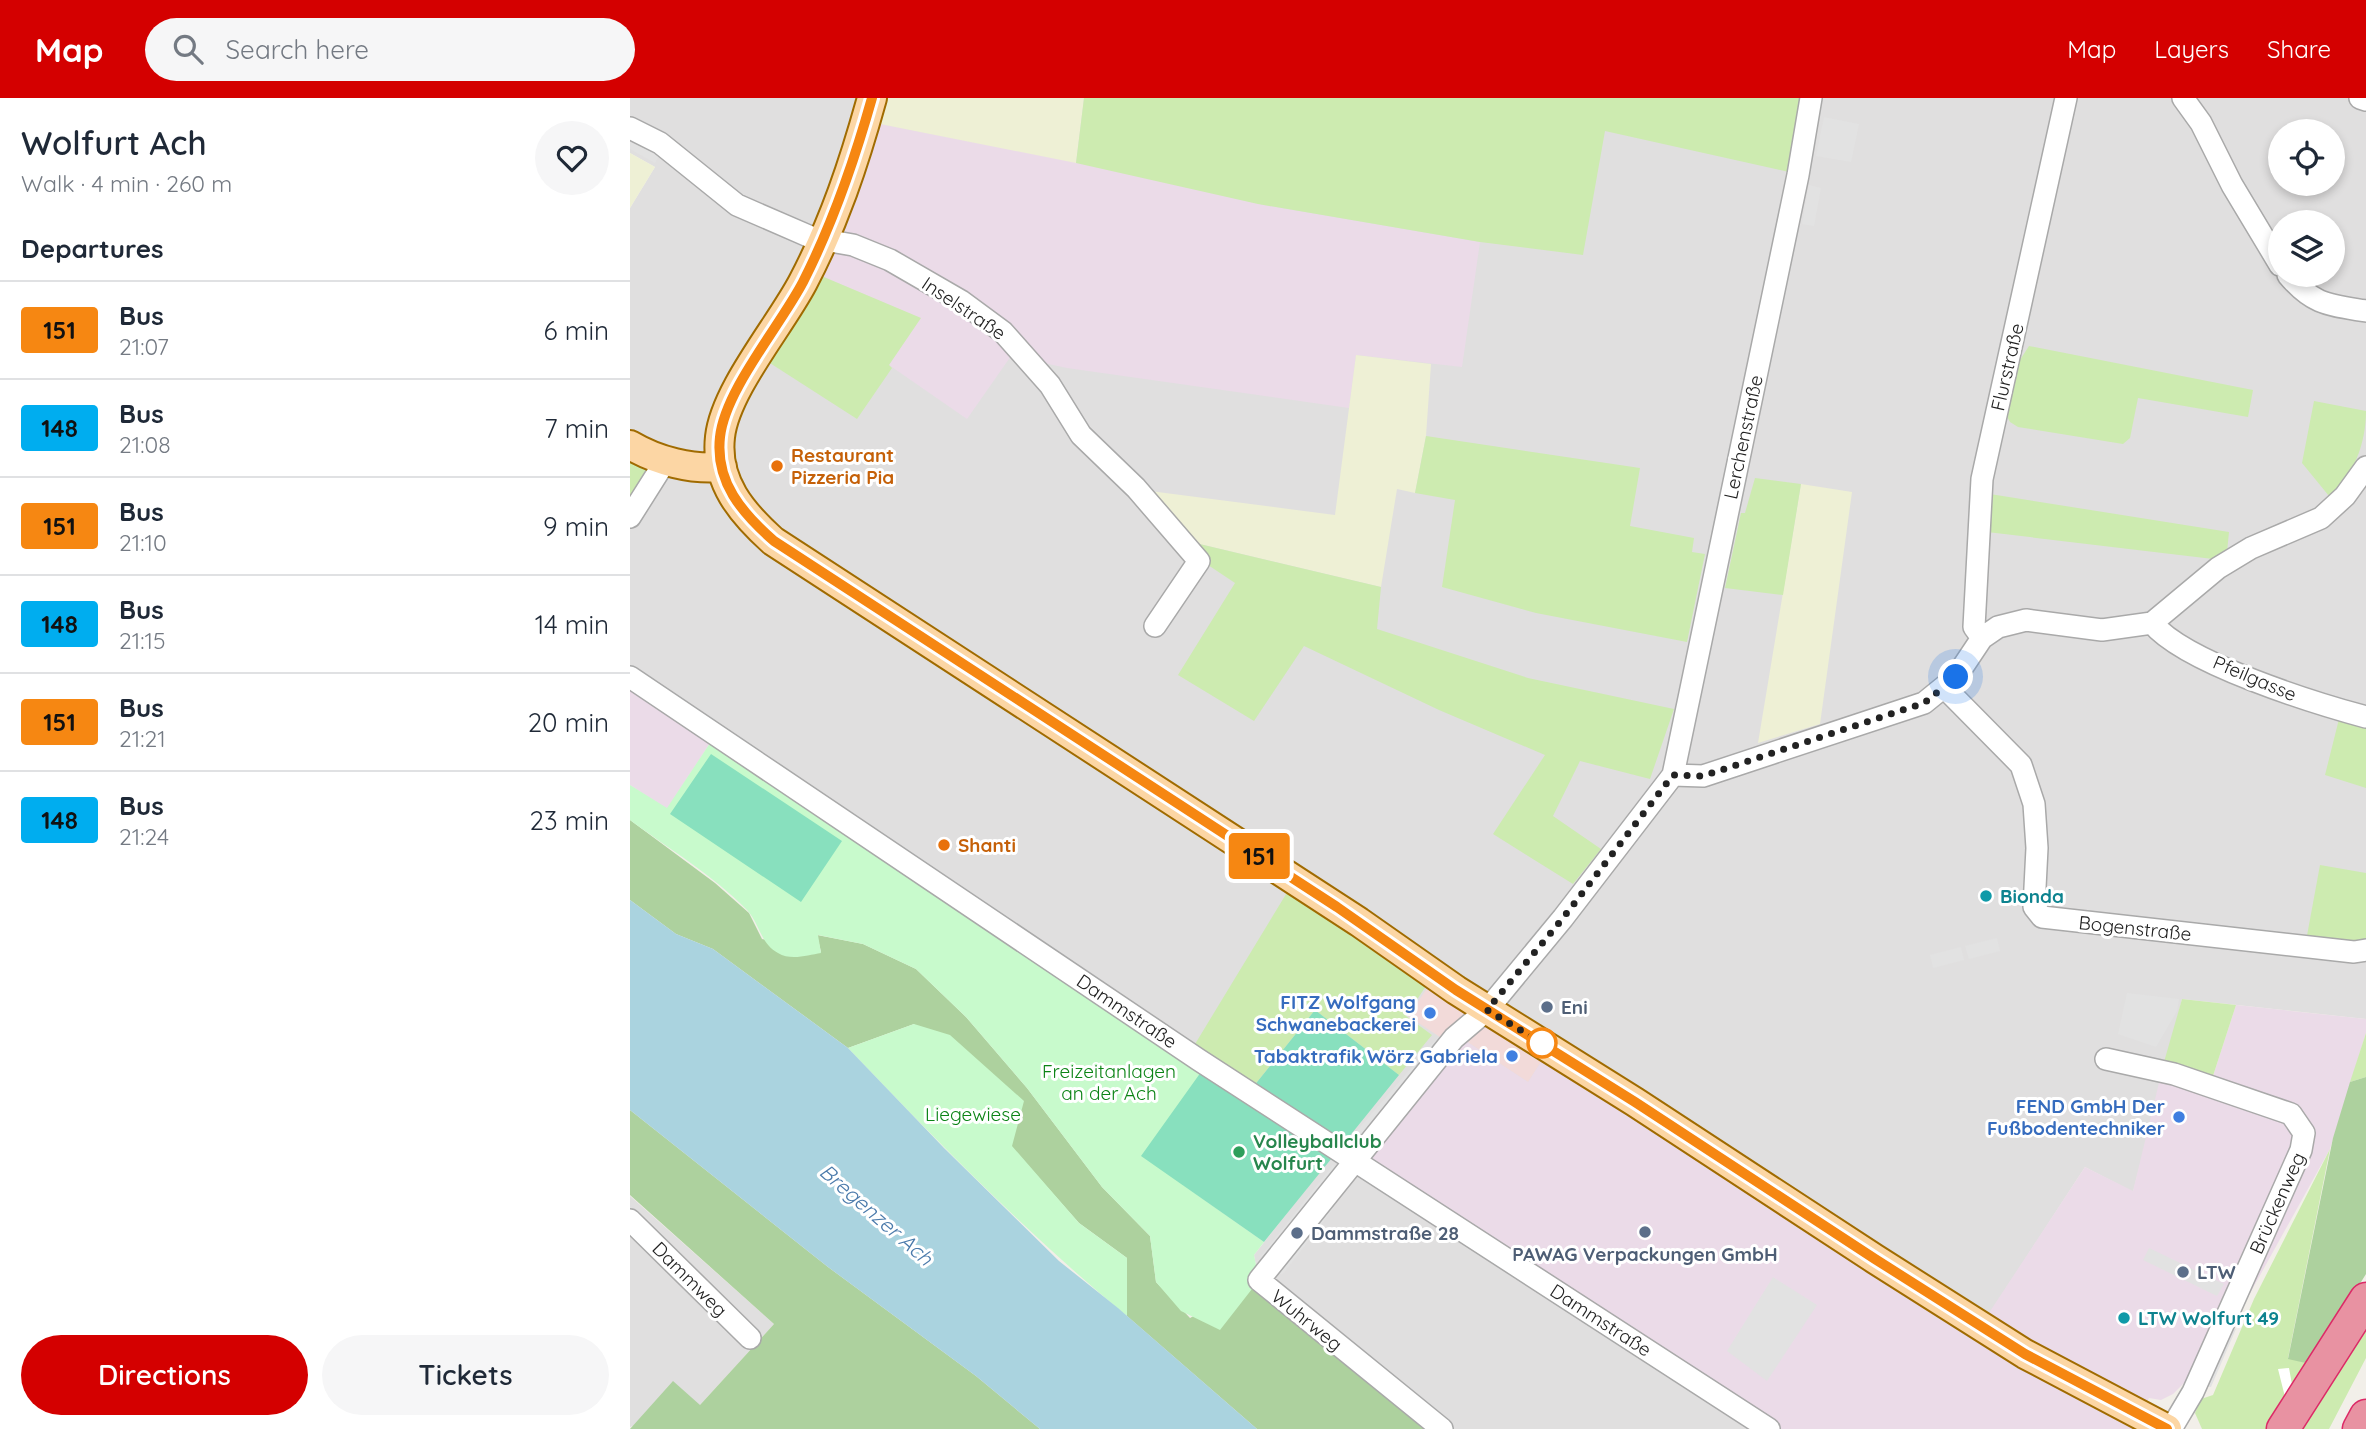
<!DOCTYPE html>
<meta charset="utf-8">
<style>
:root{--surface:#fff;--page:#f6f6f7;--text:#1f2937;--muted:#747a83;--line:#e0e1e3;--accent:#d40000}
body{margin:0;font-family:Quicksand,sans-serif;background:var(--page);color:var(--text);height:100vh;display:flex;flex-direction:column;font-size:26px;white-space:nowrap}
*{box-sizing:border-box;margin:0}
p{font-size:23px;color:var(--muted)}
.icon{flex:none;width:38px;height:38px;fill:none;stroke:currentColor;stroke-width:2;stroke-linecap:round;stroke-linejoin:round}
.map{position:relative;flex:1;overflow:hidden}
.side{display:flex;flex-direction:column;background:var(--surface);width:630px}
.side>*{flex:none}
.badge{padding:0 14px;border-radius:5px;font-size:24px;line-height:46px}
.fabs{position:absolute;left:1638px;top:21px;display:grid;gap:14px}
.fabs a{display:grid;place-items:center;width:77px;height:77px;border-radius:50%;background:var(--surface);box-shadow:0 4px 10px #0003;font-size:35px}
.you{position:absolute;width:35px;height:35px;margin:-18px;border:5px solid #fff;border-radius:50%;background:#1a73e8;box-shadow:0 0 0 10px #1a73e833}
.map>.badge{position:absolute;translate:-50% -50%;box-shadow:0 0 0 4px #fff}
h2{padding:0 21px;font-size:26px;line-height:63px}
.round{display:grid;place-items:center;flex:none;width:74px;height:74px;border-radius:37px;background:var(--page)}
.head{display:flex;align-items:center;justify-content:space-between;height:119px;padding:0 21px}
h1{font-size:33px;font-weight:600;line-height:52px}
.primary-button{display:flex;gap:14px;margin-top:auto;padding:14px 21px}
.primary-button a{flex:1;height:80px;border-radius:42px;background:var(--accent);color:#fff;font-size:28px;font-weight:600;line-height:80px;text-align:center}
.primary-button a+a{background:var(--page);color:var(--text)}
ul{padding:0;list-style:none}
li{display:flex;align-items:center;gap:21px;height:98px;padding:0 21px;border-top:2px solid var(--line)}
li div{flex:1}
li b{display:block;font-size:26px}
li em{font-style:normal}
li .badge{min-width:77px;font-weight:700;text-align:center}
header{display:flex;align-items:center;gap:42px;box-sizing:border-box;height:98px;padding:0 35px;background:var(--accent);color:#fff}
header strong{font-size:33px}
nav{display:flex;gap:38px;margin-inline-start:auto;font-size:24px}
.search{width:490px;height:63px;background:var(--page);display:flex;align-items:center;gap:18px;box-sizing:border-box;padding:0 24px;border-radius:38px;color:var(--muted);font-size:26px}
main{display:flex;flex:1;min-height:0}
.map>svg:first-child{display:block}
.residential{fill:#e0dfdf;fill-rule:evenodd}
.commercial{fill:#f2dad9}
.industrial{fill:#ebdbe8}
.farmland{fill:#eef0d5}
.grass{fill:#cdebb0}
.forest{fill:#add19e}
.park{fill:#c8facc}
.pitch{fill:#88e0be}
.parking{fill:#e2e2e2}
.water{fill:#aad3df}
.pier{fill:#fff}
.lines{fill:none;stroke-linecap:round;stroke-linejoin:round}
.minor-casing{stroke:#a9a9a9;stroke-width:24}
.major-casing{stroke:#a06b00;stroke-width:32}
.highway-casing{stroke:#dc2a67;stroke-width:35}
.minor{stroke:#fff;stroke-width:21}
.major{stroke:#fcd6a4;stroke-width:28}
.highway{stroke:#e892a2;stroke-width:32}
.line-casing{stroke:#fff;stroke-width:16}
.line{stroke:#f68712;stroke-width:10}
.walk{stroke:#222;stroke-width:7;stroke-dasharray:0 12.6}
.food-dot{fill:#e8710a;stroke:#fff;stroke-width:2.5}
.culture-dot{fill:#0f9aa8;stroke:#fff;stroke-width:2.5}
.service-dot{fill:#5c6f8a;stroke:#fff;stroke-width:2.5}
.shop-dot{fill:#3f7fe0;stroke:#fff;stroke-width:2.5}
.stop-dot{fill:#fff;stroke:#f68712;stroke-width:3.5}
.leisure-dot{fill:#2e9e5b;stroke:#fff;stroke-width:2.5}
.labels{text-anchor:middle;stroke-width:6;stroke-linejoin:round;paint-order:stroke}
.street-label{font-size:19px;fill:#222;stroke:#fff}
.food-label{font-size:19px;font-weight:bold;fill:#c56008;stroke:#fff;text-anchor:start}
.culture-label{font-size:19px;font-weight:bold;fill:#0d838f;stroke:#fff;text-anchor:start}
.shop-label{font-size:19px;font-weight:bold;fill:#366cbe;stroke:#fff;text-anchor:end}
.service-label{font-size:19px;font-weight:bold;fill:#4e5e75;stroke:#fff;text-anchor:start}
.park-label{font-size:19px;fill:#0c8416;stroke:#fff}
.leisure-label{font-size:19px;font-weight:bold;fill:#27864d;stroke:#fff;text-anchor:start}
.water-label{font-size:21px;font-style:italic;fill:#4a7aab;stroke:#fff}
</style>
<header>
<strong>Map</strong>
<div class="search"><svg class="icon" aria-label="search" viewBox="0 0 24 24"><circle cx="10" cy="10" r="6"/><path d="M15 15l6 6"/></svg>Search here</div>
<nav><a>Map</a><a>Layers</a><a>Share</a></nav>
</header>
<main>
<section class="side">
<div class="head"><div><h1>Wolfurt Ach</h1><p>Walk · 4 min · 260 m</p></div><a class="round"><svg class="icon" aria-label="heart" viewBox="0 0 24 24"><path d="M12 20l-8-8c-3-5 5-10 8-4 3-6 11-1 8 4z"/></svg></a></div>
<h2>Departures</h2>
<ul>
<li><span class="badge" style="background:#f68712;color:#111">151</span><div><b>Bus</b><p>21:07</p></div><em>6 min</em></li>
<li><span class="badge" style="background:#00adef;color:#111">148</span><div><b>Bus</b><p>21:08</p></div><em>7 min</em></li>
<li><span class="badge" style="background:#f68712;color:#111">151</span><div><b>Bus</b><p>21:10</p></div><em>9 min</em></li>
<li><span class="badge" style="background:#00adef;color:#111">148</span><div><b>Bus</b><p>21:15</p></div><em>14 min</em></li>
<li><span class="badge" style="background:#f68712;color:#111">151</span><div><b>Bus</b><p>21:21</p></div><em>20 min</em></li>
<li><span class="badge" style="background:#00adef;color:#111">148</span><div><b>Bus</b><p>21:24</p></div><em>23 min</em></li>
</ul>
<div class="primary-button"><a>Directions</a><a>Tickets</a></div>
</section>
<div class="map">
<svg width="1736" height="1331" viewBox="0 0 1736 1331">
<rect width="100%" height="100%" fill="#f2efe9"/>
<path class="residential" d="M0,0H1736V921L1552,901L1503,1094L1455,1069L1352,1227L825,949L1138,1331H810L629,1182L624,1157L708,1051L0,579V110L25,69L0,55ZM1650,33H1703V86H1650ZM1650,124H1703V177H1650Z
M0,1098L144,1226L70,1307L0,1329Z"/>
<path class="commercial" d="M807,876L920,950L898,984L833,941L825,949L778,918Z"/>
<path class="industrial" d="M240,24L472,69L629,106L850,144L832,269L726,257L719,310L437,270L381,258L337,321L259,267L290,220L182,174Z
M0,580L86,636L37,711L0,687Z
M1606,907L1736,921V935L1700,1051L1618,1199L1599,1192L1556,1283L1543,1296L1531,1302L1519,1300L1505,1328L1509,1331H1137L729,1061L833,941L898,984L920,950L1351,1227L1455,1069L1503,1093L1534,964L1582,981Z"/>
<path class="farmland" d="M246,0H454L446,65L240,24Z
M0,55L25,69L0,110Z
M726,257L801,266L796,338L785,395L767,391L751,489L557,443L512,392L705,417Z
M1171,386L1222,394L1190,626L1128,645Z"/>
<path class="grass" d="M454,0H1175L1159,74L975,33L953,157L850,144L628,106L446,65Z
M182,174L291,220L259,267L262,270L227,321L132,260Z
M1399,248L1623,292L1618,319L1508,300L1500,340L1493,346L1388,329L1380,324L1375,315L1388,265Z
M1684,303L1736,313C1736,345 1724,378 1699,398L1672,365Z
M796,338L1010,370L1000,428L1064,440L1062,454L1075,456L1057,544L906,515L812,489L825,402L785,395Z
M0,349L36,362L0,419Z
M1125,380L1171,386L1153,497L1095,490L1111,415H1115Z
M1360,396L1599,434L1597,454L1583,461L1357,434Z
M557,443L751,489L747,531L898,580L1044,611L1020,681L950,663L923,718L971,751L943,786L863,736L915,657L809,612L674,548L624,623L548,577L605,485L572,463Z
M1710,617L1736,623V690L1695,677Z
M1690,767L1736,775V846L1676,843Z
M664,783L804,876L776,918L802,937L769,977L685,912L619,994L559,956Z
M1552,901L1606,907L1582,981L1534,964Z
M1736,935V979L1720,984Z
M1700,1051L1658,1260L1680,1266L1641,1331H1572L1565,1315L1571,1301L1583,1297L1624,1201Z
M1736,1218V1260L1699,1331H1666Z"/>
<path class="forest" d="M0,722L85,785L119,815L132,841L191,854L187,837L233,846L286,871L336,919L397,990L472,1089L520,1138L526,1184L560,1220L629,1182L810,1331H627L497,1218V1160L449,1125L381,1048L284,926L218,950L83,851L46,836L0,802Z
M1736,979V1176L1680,1266L1658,1261L1703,1040L1720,984Z
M0,1012L198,1169L346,1278L410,1331H0L43,1283L70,1307L144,1226L0,1097Z"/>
<path class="park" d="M86,636L576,967L553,1087L634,1144L624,1157L629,1182L590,1232L551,1213L526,1184L520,1138L472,1089L397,990L336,919L286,871L233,846L188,837L191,855C178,857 161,863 148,855C130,845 130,826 117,812C83,777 39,751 0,722V687L37,710Z
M284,926L320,937L394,1003L382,1048L449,1125L497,1160V1218C397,1136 307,1043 218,950Z"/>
<path class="pitch" d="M81,656L212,743L171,804L40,716Z
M685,912L769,977L634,1144L511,1058L576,967L619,994Z"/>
<path class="parking" d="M1194,19L1229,26L1221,64L1186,58Z
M0,36L31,54L25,65L0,51Z
M1179,87L1191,90L1184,128L1172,126Z
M1367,840L1370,853L1339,861L1335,848Z
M1331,849L1334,862L1303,870L1300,857Z
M1497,895L1549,901L1547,913L1526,949L1488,936Z
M808,939L817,945L730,1050L719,1042Z
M703,1067L713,1075L694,1101L704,1110L652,1177L630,1159Z
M1519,1150L1594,1186L1587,1198L1513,1162Z
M1143,1179L1187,1207L1137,1283L1097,1253Z
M1601,1229L1606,1231L1581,1289L1576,1288Z"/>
<path class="water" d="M0,802L46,836L83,851L218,950L314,1050L429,1163L488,1210L627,1331H410L346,1278L198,1169L0,1012Z"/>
<path class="pier" d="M1659,1270L1665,1303L1672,1331H1663L1648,1271Z"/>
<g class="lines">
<defs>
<path id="minor" d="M1553,0L1571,25L1602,87L1650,167
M1730,0L1736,2
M0,30L30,45L107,107L183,140L223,147L260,162L331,203L373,234L420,287L451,337L506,390L569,463L525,528
M1658,177C1683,207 1699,207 1736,213
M0,419L36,362
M1522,525C1555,565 1684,605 1736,619
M1352,540L1344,529L1352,381L1436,0
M0,579L569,962L1139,1331
M1315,590L1391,667L1404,706L1407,750L1404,809L1412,819L1724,854L1736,852
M1043,677L1073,678L1294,605L1326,579L1352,540L1368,529L1396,522L1472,532L1522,525L1588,470L1621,450L1691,420L1715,398L1736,369
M1476,961L1544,976L1661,1016L1674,1035L1671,1052L1563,1294L1541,1331
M0,1122L120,1240
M812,1331L629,1182L824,940L857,912L933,820L1043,677L1168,77L1181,0"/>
<path id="major" d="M242,0C224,65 204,125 173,184C150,228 95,292 90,339C85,384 112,415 143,443L729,824L826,892L1005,1004L1245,1161L1395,1256L1537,1331
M0,347C27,363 62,372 92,369"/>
<path id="highway" d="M1653,1331L1736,1201
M1729,1331L1736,1318"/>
</defs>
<use href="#minor" class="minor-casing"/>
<use href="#major" class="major-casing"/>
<use href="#highway" class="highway-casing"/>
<use href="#minor" class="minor"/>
<use href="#major" class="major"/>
<use href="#highway" class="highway"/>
</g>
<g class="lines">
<defs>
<path id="line" d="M242,0C224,64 203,125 173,184C150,228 95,292 90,339C85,384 112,415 144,443L707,809L826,892L1005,1004L1245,1161L1395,1256L1537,1331"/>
</defs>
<use href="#line" class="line-casing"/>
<use href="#line" class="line"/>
<path class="walk" d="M912,945L857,912L933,820L1043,677L1073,678L1294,605L1326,579"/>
</g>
<g class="food-dot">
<circle cx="147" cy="368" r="7"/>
<circle cx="314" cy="747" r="7"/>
</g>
<g class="culture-dot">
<circle cx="1356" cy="798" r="7"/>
<circle cx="1494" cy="1220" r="7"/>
</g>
<g class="service-dot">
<circle cx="917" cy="909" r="7"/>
<circle cx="1015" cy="1134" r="7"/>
<circle cx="667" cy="1135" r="7"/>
<circle cx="1553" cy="1174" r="7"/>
</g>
<g class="shop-dot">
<circle cx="800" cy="915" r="7"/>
<circle cx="882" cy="958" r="7"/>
<circle cx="1549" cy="1019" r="7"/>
</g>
<circle class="stop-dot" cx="912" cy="945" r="14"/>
<circle class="leisure-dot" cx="609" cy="1054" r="7"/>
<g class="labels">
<g class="street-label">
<text transform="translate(334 210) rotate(34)" y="7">Inselstraße</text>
<text transform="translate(1377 269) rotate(-77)" y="7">Flurstraße</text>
<text transform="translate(1113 339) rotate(-78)" y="7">Lerchenstraße</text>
<text transform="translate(1625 580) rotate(23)" y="7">Pfeilgasse</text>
<text transform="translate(1505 830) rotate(6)" y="7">Bogenstraße</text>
<text transform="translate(497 913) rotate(34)" y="7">Dammstraße</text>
<text transform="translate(1647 1105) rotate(-66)" y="7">Brückenweg</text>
<text transform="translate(60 1181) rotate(45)" y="7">Dammweg</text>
<text transform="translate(677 1222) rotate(39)" y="7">Wuhrweg</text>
<text transform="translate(971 1222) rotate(33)" y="7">Dammstraße</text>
</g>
<g class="food-label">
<text x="161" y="364">Restaurant<tspan x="161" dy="22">Pizzeria Pia</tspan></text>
<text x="328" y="754">Shanti</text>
</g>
<g class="culture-label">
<text x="1370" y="805">Bionda</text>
<text x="1508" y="1227">LTW Wolfurt 49</text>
</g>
<g class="shop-label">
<text x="786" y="911">FITZ Wolfgang<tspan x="786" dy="22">Schwanebackerei</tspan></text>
<text x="868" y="965">Tabaktrafik Wörz Gabriela</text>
<text x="1535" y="1015">FEND GmbH Der<tspan x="1535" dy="22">Fußbodentechniker</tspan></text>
</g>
<g class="service-label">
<text x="931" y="916">Eni</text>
<text x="681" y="1142">Dammstraße 28</text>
<text x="1015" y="1163" text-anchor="middle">PAWAG Verpackungen GmbH</text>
<text x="1567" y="1181">LTW</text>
</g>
<g class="park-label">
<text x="479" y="980">Freizeitanlagen<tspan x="479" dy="22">an der Ach</tspan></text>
<text x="343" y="1023">Liegewiese</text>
</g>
<g class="leisure-label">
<text x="623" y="1050">Volleyballclub<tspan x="623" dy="22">Wolfurt</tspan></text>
</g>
<g class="water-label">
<text transform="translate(246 1117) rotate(41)" y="7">Bregenzer Ach</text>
</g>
</g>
</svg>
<div class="fabs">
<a><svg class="icon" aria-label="locate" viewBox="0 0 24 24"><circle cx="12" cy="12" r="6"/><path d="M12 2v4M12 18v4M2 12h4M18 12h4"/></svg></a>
<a><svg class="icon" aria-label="layers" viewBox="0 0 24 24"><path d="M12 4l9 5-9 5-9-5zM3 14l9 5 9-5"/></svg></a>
</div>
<div class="you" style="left:1326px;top:579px"></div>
<b class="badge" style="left:629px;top:758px;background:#f68712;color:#111">151</b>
</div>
</main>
